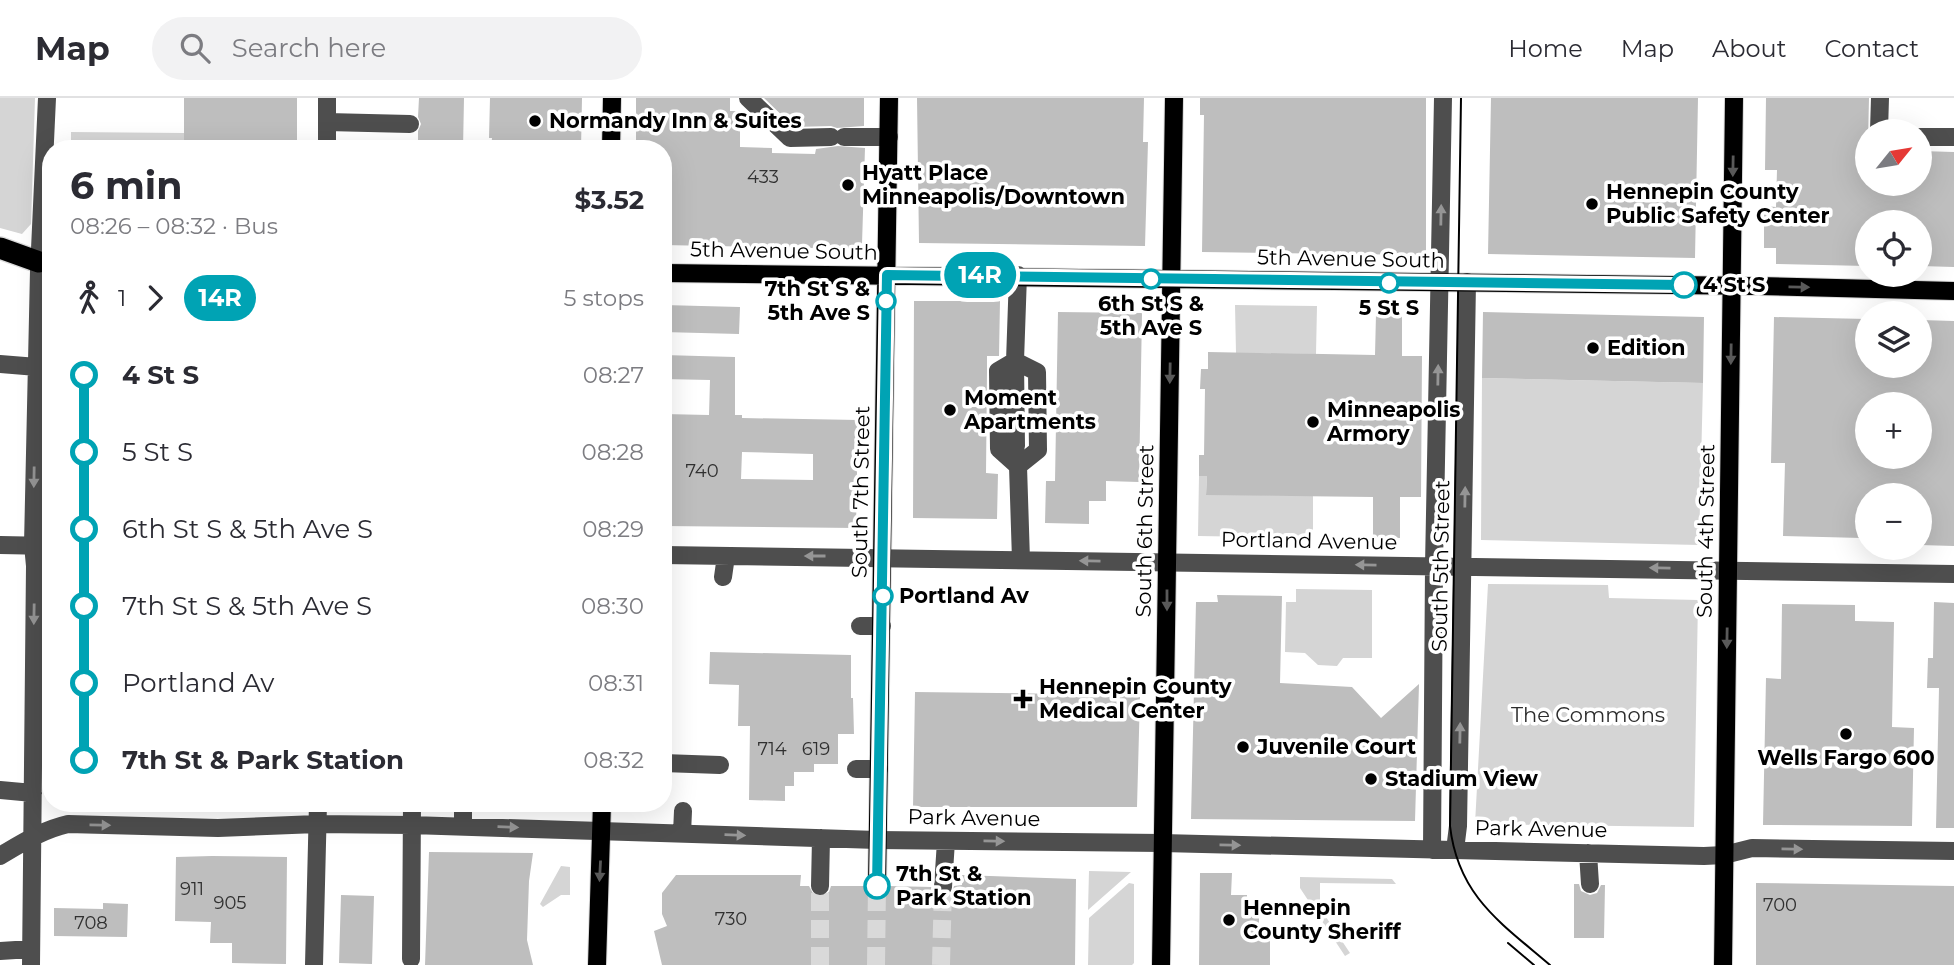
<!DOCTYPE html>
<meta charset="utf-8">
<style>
:root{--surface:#fff;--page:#f2f2f3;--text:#2b2b33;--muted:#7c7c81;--line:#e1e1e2}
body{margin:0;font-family:Montserrat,sans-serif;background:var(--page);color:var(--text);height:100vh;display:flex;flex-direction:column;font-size:26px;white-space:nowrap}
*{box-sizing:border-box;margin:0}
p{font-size:23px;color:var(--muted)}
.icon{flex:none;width:38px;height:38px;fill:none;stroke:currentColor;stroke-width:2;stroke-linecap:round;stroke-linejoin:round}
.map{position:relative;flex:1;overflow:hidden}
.details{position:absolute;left:42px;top:42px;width:630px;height:672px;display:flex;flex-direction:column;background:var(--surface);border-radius:28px;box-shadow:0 7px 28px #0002}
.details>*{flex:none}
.badge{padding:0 14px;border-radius:23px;font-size:24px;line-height:46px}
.needle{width:46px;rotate:60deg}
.buttons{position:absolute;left:1855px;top:21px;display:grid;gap:14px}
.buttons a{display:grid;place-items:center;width:77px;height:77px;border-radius:50%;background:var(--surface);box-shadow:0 7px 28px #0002;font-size:35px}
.map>.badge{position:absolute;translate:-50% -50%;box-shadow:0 0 0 4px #fff}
.legs{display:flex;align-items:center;gap:10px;height:77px;padding:0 28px;font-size:23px}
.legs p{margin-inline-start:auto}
.summary{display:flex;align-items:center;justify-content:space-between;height:119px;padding:0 28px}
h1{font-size:38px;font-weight:700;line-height:52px}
ul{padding:0 28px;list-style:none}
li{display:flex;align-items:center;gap:24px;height:77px;font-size:26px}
li i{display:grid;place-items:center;width:10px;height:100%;margin:0 9px;background:currentColor}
li i::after{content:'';width:18px;height:18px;margin:-9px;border:5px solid;border-radius:50%;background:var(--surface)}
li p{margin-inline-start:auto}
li:first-child i{background:linear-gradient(#0000 50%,currentColor 0)}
li:last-child i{background:linear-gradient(currentColor 50%,#0000 0)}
header{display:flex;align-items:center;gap:42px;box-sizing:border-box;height:98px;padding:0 35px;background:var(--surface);border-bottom:2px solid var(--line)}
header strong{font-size:33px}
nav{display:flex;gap:38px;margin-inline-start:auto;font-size:24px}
.search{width:490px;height:63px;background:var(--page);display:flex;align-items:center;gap:18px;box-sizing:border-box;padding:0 24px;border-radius:38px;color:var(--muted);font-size:26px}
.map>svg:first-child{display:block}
.green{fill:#d5d5d5}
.building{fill:#bebebe;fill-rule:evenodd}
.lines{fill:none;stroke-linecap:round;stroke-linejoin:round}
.minor-tunnel{stroke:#d9d9d9;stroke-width:18;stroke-dasharray:18 9;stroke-linecap:butt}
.major-tunnel{stroke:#d9d9d9;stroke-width:18;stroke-dasharray:18 9;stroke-linecap:butt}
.major-casing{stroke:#dbdbdb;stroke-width:20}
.highway-casing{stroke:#dbdbdb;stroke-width:24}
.minor{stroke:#4e4e4e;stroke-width:18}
.major{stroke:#000;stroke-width:18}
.highway{stroke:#000;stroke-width:21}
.tram{stroke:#000;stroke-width:2}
.oneway{fill:#595959}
.oneway2{fill:#959595}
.line-1-casing{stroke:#fff;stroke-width:16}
.line-1{stroke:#00a3b4;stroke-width:10}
.poi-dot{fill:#000;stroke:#fff;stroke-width:2.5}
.stop-1-dot{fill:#fff;stroke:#00a3b4;stroke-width:3.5}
.labels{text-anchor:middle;stroke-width:7;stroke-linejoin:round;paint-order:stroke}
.number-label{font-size:18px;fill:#303030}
.poi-label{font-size:21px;font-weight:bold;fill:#000;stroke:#fff;text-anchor:start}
.street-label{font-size:21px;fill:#000;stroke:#fff}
.stop-label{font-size:21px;font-weight:bold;fill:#000;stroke:#fff;text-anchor:start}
.park-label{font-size:21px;fill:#2c2c2c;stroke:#fff}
</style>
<header>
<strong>Map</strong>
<div class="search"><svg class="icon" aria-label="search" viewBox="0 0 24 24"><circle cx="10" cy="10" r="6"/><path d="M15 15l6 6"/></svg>Search here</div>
<nav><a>Home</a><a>Map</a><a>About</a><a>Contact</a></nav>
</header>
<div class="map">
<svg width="1954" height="867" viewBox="0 0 1954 867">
<rect width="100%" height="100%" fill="#fff"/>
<path class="green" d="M0,0H35L31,126L22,136L0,130Z
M71,34L184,35V51H71Z
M1235,207L1317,208L1316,256L1236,255Z
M1482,280L1703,285L1699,447L1481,442Z
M1199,378H1207L1206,396L1313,398V440L1198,438Z
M1488,486L1608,487L1609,500L1698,502L1694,729L1475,726Z
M1296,491L1372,492V560H1343L1337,568L1318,567L1305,555L1285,554L1286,504H1296Z
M561,768L570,769V797H561L543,809L540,806Z
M1089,773L1131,774L1088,812Z
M1300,779L1392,781L1396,786L1320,785V810L1350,855L1345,858L1300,790Z
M1129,785L1134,786V865L1132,867H1088L1089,820Z"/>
<path class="building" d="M184,0H297V51H184Z
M419,0H464L463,51H418V33L421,26L418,19Z
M490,0H582L581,51H491L492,40H489Z
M636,0H730V13H740V49L772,50V55L815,56L816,51L838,48L865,50L862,146L857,151L663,147V51L636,49Z
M764,0H864V28L837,30L831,28L794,29Z
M917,0H1144L1143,44H1148L1145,148L919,145Z
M1200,0H1426V157L1202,154L1204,17H1200Z
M1491,0H1698L1695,160L1488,156Z
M1766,0H1869L1867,86H1920V53L1954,54V169L1920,168V124H1867V168L1776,166V150H1764V108L1776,109L1777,72H1765Z
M914,203H1000L999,258H987V273L986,375L998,376L997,421L913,420Z
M663,207L740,209L739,236L663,234Z
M1058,214L1142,215L1139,384L1106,383V403H1089V426L1045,425L1046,383H1055Z
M1483,214L1704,219L1703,285L1482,280Z
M1376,216H1402V258H1422L1421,399H1400V440L1373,439V399L1206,397L1207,378H1199V357H1204L1205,291H1200L1201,271H1208V254L1375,257Z
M1774,219L1867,221V268H1920V222L1954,223V448L1920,447V397H1867V424H1862V440L1783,438L1785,365H1771ZM1867,306H1920V359H1867Z
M663,257L735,259V317H742V320L858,322L856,430L663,428V316L709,317L710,282L663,281ZM742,354L813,356V382L741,381Z
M1217,497L1282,498L1280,585L1352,589L1381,620L1419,586L1415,723L1191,721L1196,504H1218Z
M1934,504L1954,505V730H1936L1939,590H1927L1928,560H1933Z
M1782,506L1855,507V523L1894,524L1892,629L1914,630L1912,728L1763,727L1766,580L1781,581Z
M710,554L851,557V600H853L854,636H838V666H814V674H794V688H785V703L749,702L750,628H738L739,587L709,586Z
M915,594L1140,597L1137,709H913Z
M429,754L533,755L529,783L527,842L533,867H425Z
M212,758L287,759L286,866L232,865V845H210L211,824L175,823L176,759Z
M1200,775H1232L1231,797H1247V804H1259V841H1270V867H1199Z
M676,777H801L800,788H809L814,797L820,799L829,794L831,788H866L871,797L878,799L886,794L888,788L932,789L936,798L943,800L952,796L954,788L962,787V777L1076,781L1075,867H662L654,833L667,828L662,816V795Z
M1756,785L1954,788V867H1756Z
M1574,786H1579L1581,793L1590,797L1597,795L1601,787H1605L1604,840H1574Z
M341,797L374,798L372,866L339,865Z
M103,805L128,806L127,839L54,838V810L103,811Z"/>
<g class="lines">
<path class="minor-tunnel" d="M820,867V788
M941,867L943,789"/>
<path class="major-tunnel" d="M876,867L877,788"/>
<defs>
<path id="major" d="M611,51L612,0
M663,175L1758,188L1954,193
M877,788L889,0
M597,867L602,705
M1161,867L1174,0
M1723,867L1734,0"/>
<path id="highway" d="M0,150L39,164"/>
</defs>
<use href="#major" class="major-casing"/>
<use href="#highway" class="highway-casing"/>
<path class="minor" d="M748,0L790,40L831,39
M327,24L410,26
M1879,33L1880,0
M844,39H889
M1920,39H1954
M327,51V0
M1018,177L1015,263L1037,274L1038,352L1018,368L1021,462
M1015,263L998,273L999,351L1018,368
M1015,263L1016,348
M0,266L37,269
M0,447L51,448
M663,457L1954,476
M723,479L726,458
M860,528H882
M663,665L720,667
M856,671H879
M0,692L33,695
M463,728V705
M682,735L683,713
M1432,752L1434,468L1443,0
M1455,752L1458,728L1467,184
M1588,755L1590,786
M0,758C22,745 42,732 68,726L218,730L317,726L411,727L877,742L1162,745L1704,758L1724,757L1752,750L1954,753
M820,788L821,740
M943,789L946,743
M0,853L31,851
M411,861L412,705
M31,867L35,468L33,447L39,173L47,0
M314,867L318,705"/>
<use href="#major" class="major"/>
<use href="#highway" class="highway"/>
<path class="tram" d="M1461,0L1450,728C1458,798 1501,825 1550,867
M1508,845L1534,867"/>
</g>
<defs><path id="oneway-solid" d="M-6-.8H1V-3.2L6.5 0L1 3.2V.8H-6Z" transform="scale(1.75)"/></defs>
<g class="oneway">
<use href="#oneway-solid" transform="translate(1733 68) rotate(91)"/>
<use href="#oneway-solid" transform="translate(1799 189) rotate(1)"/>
<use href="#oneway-solid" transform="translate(1731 256) rotate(91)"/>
<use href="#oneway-solid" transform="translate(1170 275) rotate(91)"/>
<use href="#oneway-solid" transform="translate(1167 502) rotate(90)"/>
<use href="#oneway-solid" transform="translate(1727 540) rotate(91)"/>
<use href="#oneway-solid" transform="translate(600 773) rotate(93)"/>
</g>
<g class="oneway2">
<use href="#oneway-solid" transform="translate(1441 117) rotate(-89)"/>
<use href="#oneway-solid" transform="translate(1438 277) rotate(-89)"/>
<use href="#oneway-solid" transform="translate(34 379) rotate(91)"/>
<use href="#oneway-solid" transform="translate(1465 399) rotate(-89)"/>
<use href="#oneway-solid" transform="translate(815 458) rotate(-180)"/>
<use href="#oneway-solid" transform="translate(1090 463) rotate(-179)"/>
<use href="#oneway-solid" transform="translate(1366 467) rotate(-179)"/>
<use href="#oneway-solid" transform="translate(1660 470) rotate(-179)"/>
<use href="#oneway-solid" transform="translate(34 516) rotate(91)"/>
<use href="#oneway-solid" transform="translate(1460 635) rotate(-89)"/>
<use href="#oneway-solid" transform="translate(100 727) rotate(1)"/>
<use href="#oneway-solid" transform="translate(508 729) rotate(2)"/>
<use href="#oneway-solid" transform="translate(735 737) rotate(2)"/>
<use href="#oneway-solid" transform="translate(994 743) rotate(1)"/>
<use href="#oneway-solid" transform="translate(1230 747) rotate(1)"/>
<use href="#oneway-solid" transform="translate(1792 751) rotate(1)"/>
</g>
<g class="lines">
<defs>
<path id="line-1" d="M877,788L887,177L1684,187"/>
</defs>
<use href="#line-1" class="line-1-casing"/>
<use href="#line-1" class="line-1"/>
</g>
<g class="poi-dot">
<circle cx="535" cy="23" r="7"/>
<circle cx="848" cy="87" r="7"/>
<circle cx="1592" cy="106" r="7"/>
<circle cx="1593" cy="250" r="7"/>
<circle cx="950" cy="312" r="7"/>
<circle cx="1313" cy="324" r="7"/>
<path d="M1019.5 590.5h7v7h7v7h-7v7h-7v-7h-7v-7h7z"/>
<circle cx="1846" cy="636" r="7"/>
<circle cx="1243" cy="649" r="7"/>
<circle cx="1371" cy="681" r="7"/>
<circle cx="1229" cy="822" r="7"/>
</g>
<g class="stop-1-dot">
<circle cx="1151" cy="181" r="9"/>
<circle cx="1389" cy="185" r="9"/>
<circle cx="1684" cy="187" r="12"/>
<circle cx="886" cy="203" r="9"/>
<circle cx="883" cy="498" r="9"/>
<circle cx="877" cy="788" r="12"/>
</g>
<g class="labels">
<g class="number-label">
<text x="763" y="85">433</text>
<text x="702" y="379">740</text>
<text x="772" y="657">714</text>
<text x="816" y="657">619</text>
<text x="192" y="797">911</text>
<text x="230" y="811">905</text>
<text x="1780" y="813">700</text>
<text x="731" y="827">730</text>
<text x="91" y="831">708</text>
</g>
<g class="poi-label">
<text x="549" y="30">Normandy Inn &amp; Suites</text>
<text x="862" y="82">Hyatt Place<tspan x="862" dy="24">Minneapolis/Downtown</tspan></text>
<text x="1606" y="101">Hennepin County<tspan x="1606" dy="24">Public Safety Center</tspan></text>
<text x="1607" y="257">Edition</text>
<text x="964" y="307">Moment<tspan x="964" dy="24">Apartments</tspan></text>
<text x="1327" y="319">Minneapolis<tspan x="1327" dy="24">Armory</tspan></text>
<text x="1039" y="596">Hennepin County<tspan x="1039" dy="24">Medical Center</tspan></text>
<text x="1257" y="656">Juvenile Court</text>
<text x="1846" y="667" text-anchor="middle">Wells Fargo 600</text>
<text x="1385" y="688">Stadium View</text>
<text x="1243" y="817">Hennepin<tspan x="1243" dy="24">County Sheriff</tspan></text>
</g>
<g class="street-label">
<text transform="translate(784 153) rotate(1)" y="7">5th Avenue South</text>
<text transform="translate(1351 161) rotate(1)" y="7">5th Avenue South</text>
<text transform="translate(861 394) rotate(-89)" y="7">South 7th Street</text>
<text transform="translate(1145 433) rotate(-89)" y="7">South 6th Street</text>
<text transform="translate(1706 433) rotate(-89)" y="7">South 4th Street</text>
<text transform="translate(1309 443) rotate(1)" y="7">Portland Avenue</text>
<text transform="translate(1441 468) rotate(-89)" y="7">South 5th Street</text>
<text transform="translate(974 720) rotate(1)" y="7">Park Avenue</text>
<text transform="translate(1541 731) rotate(1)" y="7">Park Avenue</text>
</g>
<g class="stop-label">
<text x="1703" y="194">4 St S</text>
<text x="870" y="198" text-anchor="end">7th St S &amp;<tspan x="870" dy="24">5th Ave S</tspan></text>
<text x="1151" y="213" text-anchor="middle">6th St S &amp;<tspan x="1151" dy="24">5th Ave S</tspan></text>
<text x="1389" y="217" text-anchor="middle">5 St S</text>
<text x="899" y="505">Portland Av</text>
<text x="896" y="783">7th St &amp;<tspan x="896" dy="24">Park Station</tspan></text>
</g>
<g class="park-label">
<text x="1588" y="624">The Commons</text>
</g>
</g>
</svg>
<div class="buttons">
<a><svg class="needle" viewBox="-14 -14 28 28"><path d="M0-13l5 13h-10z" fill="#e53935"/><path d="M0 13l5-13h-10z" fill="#7c7c81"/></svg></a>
<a><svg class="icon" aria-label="locate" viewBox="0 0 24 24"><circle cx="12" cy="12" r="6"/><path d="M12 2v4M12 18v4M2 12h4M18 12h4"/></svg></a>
<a><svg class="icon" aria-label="layers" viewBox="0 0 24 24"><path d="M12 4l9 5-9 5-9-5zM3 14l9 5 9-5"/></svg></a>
<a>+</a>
<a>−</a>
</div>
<b class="badge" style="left:980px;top:177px;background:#00a3b4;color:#fff">14R</b>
<section class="details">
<div class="summary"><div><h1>6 min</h1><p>08:26 – 08:32 · Bus</p></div><b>$3.52</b></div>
<div class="legs"><svg class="icon" aria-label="walk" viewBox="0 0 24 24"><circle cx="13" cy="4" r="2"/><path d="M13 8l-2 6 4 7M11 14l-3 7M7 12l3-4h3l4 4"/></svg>1<svg class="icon" aria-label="forward" viewBox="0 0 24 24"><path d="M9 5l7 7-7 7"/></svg><b class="badge" style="background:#00a3b4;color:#fff">14R</b><p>5 stops</p></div>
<ul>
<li><i style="color:#00a3b4"></i><b>4 St S</b><p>08:27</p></li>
<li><i style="color:#00a3b4"></i><span>5 St S</span><p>08:28</p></li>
<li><i style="color:#00a3b4"></i><span>6th St S &amp; 5th Ave S</span><p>08:29</p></li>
<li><i style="color:#00a3b4"></i><span>7th St S &amp; 5th Ave S</span><p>08:30</p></li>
<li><i style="color:#00a3b4"></i><span>Portland Av</span><p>08:31</p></li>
<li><i style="color:#00a3b4"></i><b>7th St &amp; Park Station</b><p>08:32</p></li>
</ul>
</section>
</div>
